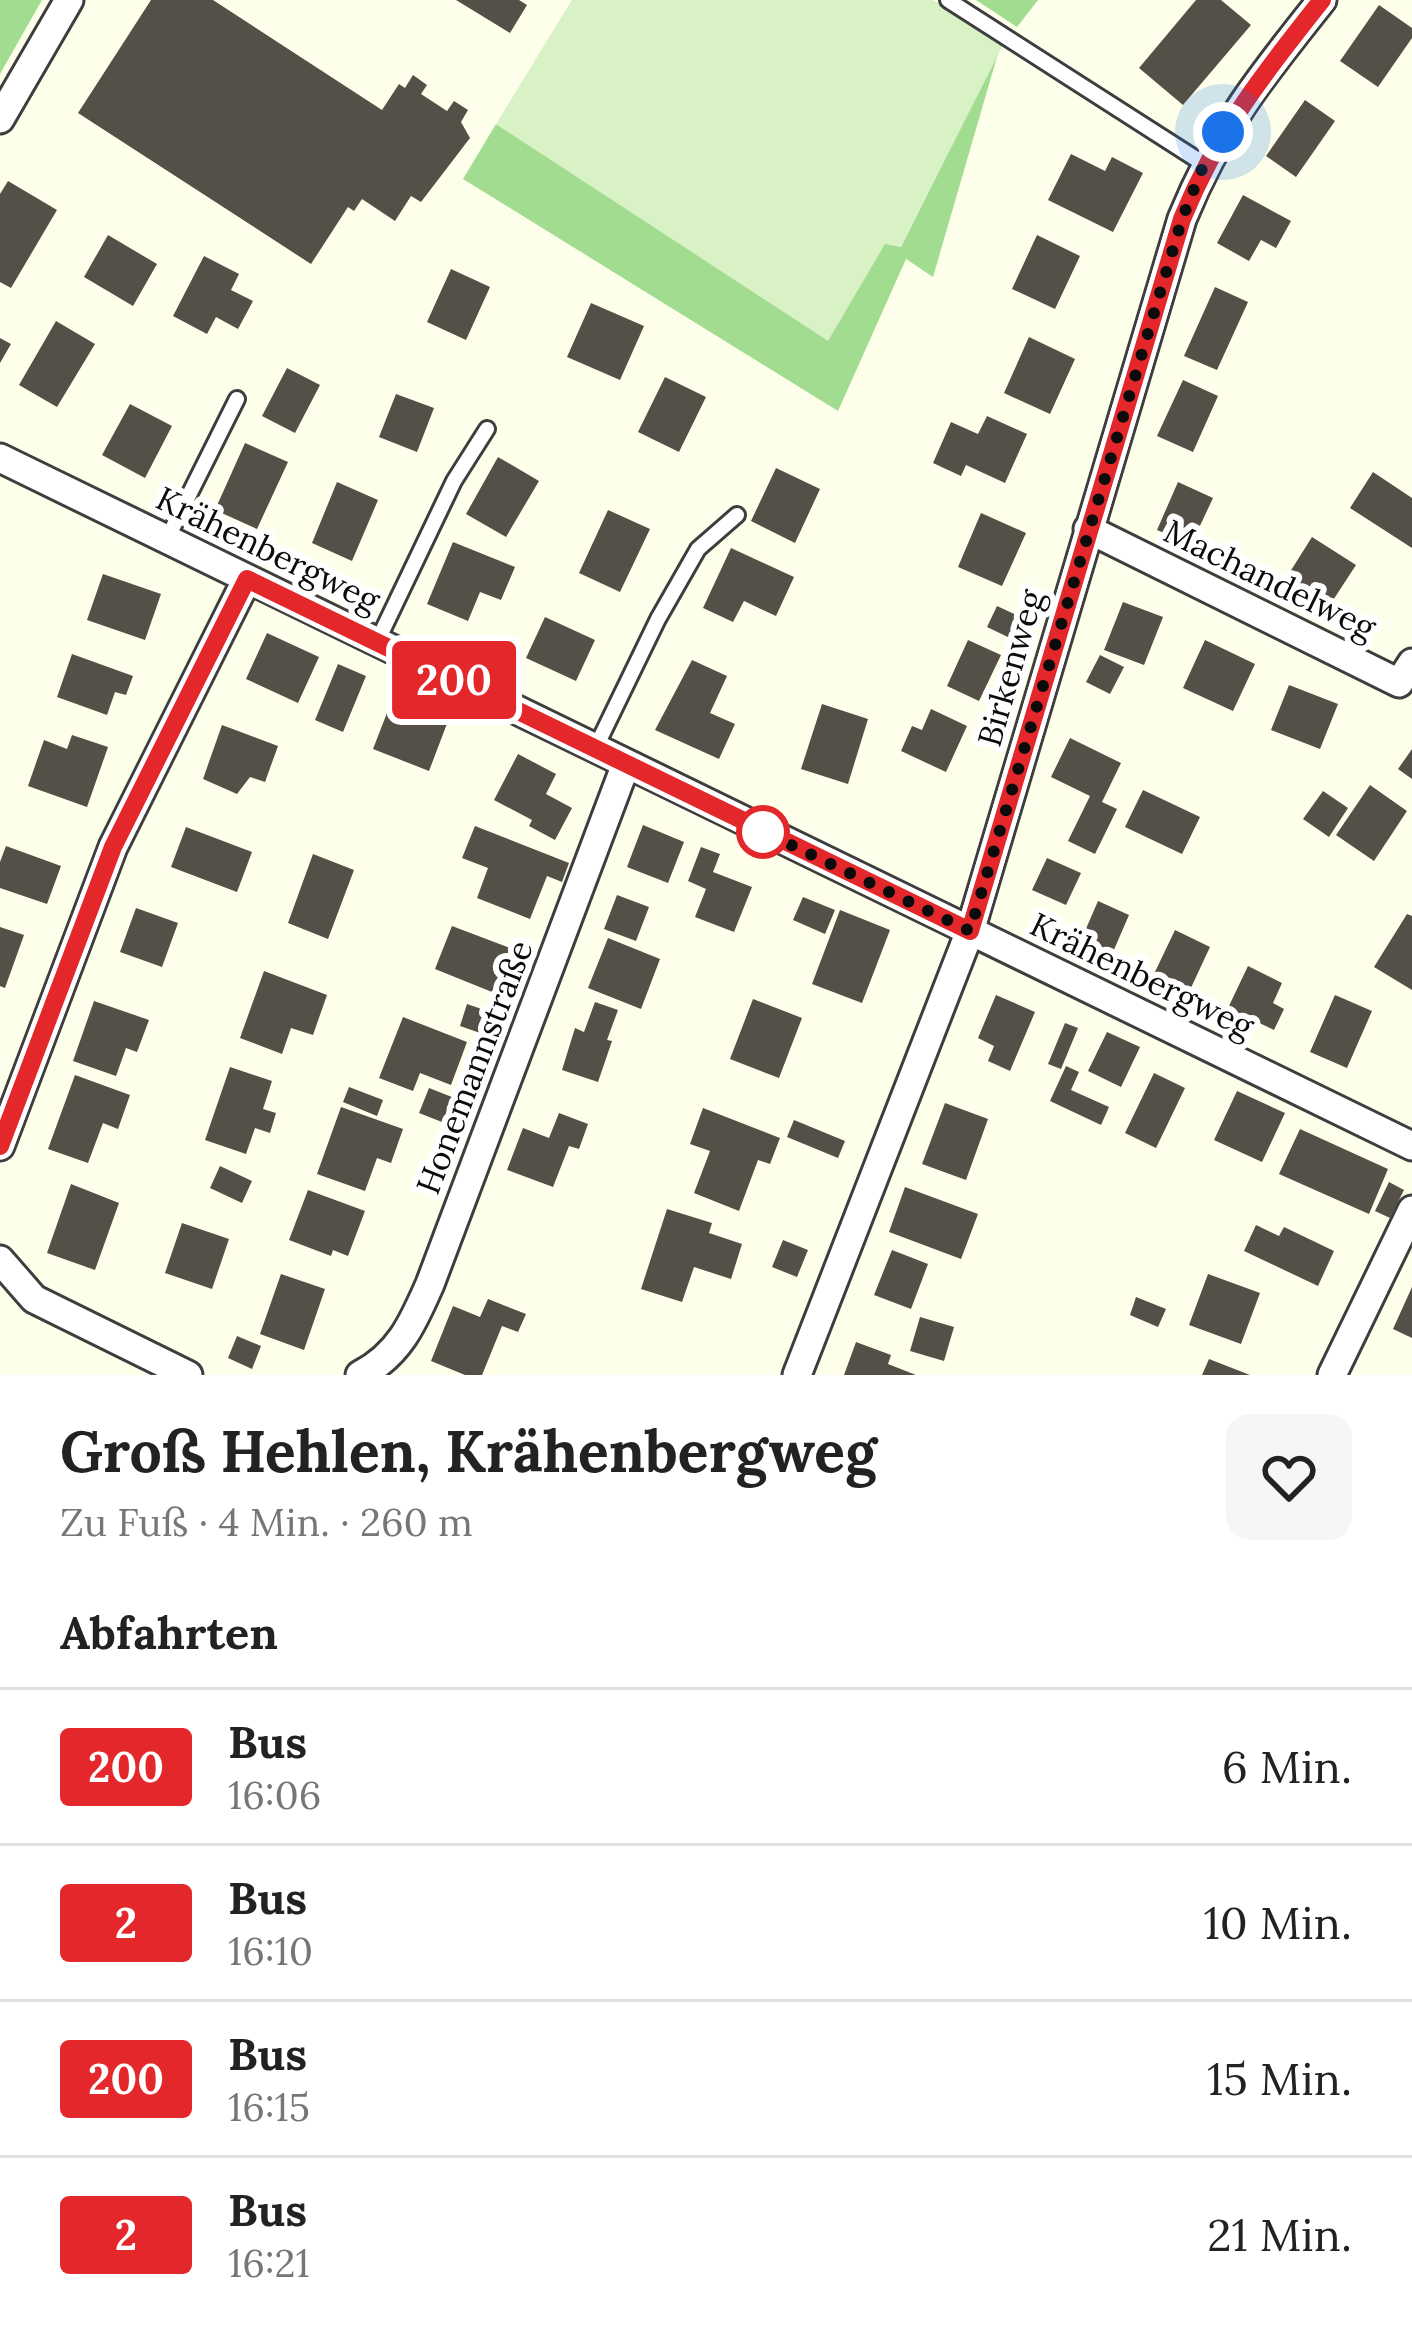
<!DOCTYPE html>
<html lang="de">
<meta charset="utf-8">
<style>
:root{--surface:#fff;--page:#f6f6f6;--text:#222;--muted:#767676;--line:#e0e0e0}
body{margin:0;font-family:Lora,serif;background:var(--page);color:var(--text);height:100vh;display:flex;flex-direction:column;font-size:45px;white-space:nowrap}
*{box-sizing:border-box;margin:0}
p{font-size:39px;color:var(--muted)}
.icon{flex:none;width:66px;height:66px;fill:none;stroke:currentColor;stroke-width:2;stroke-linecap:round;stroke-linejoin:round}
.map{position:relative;height:1375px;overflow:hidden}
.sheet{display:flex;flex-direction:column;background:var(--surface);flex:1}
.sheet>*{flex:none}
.badge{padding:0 24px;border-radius:9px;font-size:42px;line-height:78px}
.you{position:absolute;width:60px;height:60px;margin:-30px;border:9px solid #fff;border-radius:50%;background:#1a73e8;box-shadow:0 0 0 18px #1a73e833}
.map>.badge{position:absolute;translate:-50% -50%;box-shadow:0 0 0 6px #fff}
h2{padding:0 60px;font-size:45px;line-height:108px}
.round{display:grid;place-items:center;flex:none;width:126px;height:126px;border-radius:24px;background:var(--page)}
.overview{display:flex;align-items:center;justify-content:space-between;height:204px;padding:0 60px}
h1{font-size:57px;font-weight:800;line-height:90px}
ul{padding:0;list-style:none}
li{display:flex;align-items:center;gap:36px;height:156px;padding:0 60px;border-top:3px solid var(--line)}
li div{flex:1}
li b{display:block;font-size:45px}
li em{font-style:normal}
li .badge{min-width:132px;font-weight:700;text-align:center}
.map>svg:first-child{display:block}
.forest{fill:#a2dc91}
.pitch{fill:#d8f1c5}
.building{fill:#544f47}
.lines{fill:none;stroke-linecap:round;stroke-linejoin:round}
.service-casing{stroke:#3e3e3e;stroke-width:20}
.minor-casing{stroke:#3e3e3e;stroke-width:33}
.service{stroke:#fff;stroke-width:14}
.minor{stroke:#fff;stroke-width:27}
.line-casing{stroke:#fff;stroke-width:27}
.line{stroke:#e4272a;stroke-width:18}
.walk{stroke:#0b0b0b;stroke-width:12;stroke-dasharray:0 21.6}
.stop-dot{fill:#fff;stroke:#e4272a;stroke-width:6}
.labels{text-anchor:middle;stroke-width:12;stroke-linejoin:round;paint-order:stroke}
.street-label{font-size:33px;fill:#0b0b0b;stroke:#fff}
</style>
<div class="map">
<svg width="1412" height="1375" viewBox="0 0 1412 1375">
<rect width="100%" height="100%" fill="#feffea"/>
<path class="forest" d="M0,0H42L0,74Z
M976,0H1038L1017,27Z
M999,50L933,277L906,259L838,411L463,179L496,124L828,340L885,243L901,247Z"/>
<path class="pitch" d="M572,0H933L1003,45L901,247L885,244L828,341L496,124Z"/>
<path class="building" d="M151,0H213L382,110L399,84L405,88L413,75L427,85L421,94L447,111L454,101L468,110L461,122L470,138L421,202L411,196L395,221L362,199L354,211L348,207L311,264L78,113Z
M456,0H519L527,5L510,33Z
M1196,0H1221L1251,25L1183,105L1139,68Z
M1379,5L1412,28V38L1378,87L1340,61Z
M1305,100L1335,121L1296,177L1266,156Z
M1071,154L1105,171L1112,157L1143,173L1113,232L1048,200Z
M8,181L57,210L11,288L0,282V194Z
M1243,195L1291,221L1276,248L1261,240L1249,261L1217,243Z
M108,235L157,264L133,306L84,277Z
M1037,235L1080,256L1055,309L1012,289Z
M204,256L239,274L231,290L253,301L238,329L216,317L207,334L173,316Z
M451,269L490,287L466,340L427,322Z
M1215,287L1248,302L1217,370L1184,356Z
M591,303L644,326L620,380L567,357Z
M56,321L95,344L57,407L19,385Z
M1029,337L1075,359L1050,414L1004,393Z
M0,338L11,344L0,363Z
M287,368L320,385L295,433L262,416Z
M665,377L706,397L679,452L638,432Z
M1183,380L1218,396L1193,452L1157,436Z
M396,394L434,408L417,452L379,437Z
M130,404L172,426L145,478L102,455Z
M987,416L1027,434L1005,483L966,465L961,476L933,463L951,422L978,434Z
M245,443L288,462L257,529L215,510Z
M498,457L539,481L506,537L466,514Z
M776,468L820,489L795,543L751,521Z
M1373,472L1412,498V548L1350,508Z
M337,482L378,500L352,561L312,543Z
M1178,482L1213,498L1191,545L1157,530Z
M608,510L650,529L620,592L579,573Z
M981,513L1026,533L1002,586L958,567Z
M1312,537L1356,565L1326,611L1283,583Z
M453,542L515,567L501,600L480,592L468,621L427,604Z
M731,548L794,577L776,616L744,601L733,622L703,608Z
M103,574L161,594L145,640L87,620Z
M1123,602L1163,617L1144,665L1104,650Z
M997,606L1023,618L1012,639L987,627Z
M545,617L595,640L576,681L526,658Z
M267,633L319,657L298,703L246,679Z
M968,640L1001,655L979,701L947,686Z
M1205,640L1255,664L1233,711L1183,688Z
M72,654L133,676L126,695L115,692L107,715L57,697Z
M1100,655L1124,667L1110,694L1086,682Z
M692,660L727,676L710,713L735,724L719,759L655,730Z
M338,664L366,676L343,732L315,720Z
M1289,685L1338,704L1320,749L1271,730Z
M392,700L448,721L429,771L373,749Z
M822,704L868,719L848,784L801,769Z
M931,709L967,726L946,772L901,751L912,726L922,730Z
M222,725L278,746L265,782L250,777L237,794L203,779Z
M72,735L108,747L87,807L28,786L44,740L67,749Z
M1070,738L1121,763L1102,802L1117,809L1095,854L1068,841L1090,796L1051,777Z
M1412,749V779L1398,769Z
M518,754L556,774L546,794L572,808L555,840L529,826L532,820L494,800Z
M1370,785L1407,811L1374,861L1336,835Z
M1143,790L1200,817L1182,854L1125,827Z
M1323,791L1348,808L1329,837L1303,819Z
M643,825L684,842L668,883L627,867Z
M475,826L569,863L562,882L547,876L530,919L477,898L488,868L462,858Z
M186,827L252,852L237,892L171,867Z
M6,846L61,866L47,904L0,888V862Z
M701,847L720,854L713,872L752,887L734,932L695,917L706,889L688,881Z
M313,854L354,870L328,939L288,923Z
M1047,858L1081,873L1066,905L1032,890Z
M617,895L649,907L636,941L604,929Z
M803,897L835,910L825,934L793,920Z
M1098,901L1129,915L1113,952L1082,938Z
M136,908L178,923L162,967L120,952Z
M840,910L890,930L862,1003L812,984Z
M1407,914L1412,916V990L1374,967Z
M452,926L510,948L492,992L435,969Z
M0,927L24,935L5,988L0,986Z
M1175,930L1210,947L1189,992L1154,974Z
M608,938L660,959L641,1009L588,988Z
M1248,966L1282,983L1273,1003L1284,1009L1274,1030L1228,1008Z
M264,971L327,995L313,1035L291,1028L282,1054L240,1038Z
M996,995L1035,1012L1010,1071L988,1061L994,1046L978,1038Z
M1335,995L1372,1011L1347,1068L1310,1052Z
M753,999L802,1018L779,1078L730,1059Z
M94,1001L149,1020L137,1052L126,1048L116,1076L73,1061Z
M595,1002L618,1010L607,1040L612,1041L598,1082L562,1070L575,1028L584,1032Z
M467,1004L493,1013L486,1035L460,1026Z
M403,1017L467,1042L451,1085L420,1073L413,1091L379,1078Z
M1065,1023L1078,1028L1061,1069L1048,1064Z
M1107,1032L1140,1047L1121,1087L1088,1071Z
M1066,1066L1079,1072L1071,1090L1109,1107L1101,1125L1050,1101Z
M230,1067L272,1081L263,1109L276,1113L270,1133L255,1128L246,1154L205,1140Z
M1154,1073L1185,1088L1156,1148L1125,1133Z
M75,1075L130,1095L118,1129L103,1123L88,1163L48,1149Z
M349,1087L383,1100L377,1116L343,1102Z
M429,1088L457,1099L447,1124L419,1113Z
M1237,1091L1285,1113L1262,1162L1214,1140Z
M945,1103L988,1119L966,1180L922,1164Z
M341,1107L403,1129L391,1163L377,1158L365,1191L317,1174Z
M703,1108L780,1138L770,1164L758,1160L739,1211L694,1193L710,1151L690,1144Z
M559,1113L588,1124L579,1149L569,1146L553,1187L507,1170L523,1128L549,1138Z
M794,1120L845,1141L838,1158L787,1137Z
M1300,1129L1388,1169L1369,1214L1279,1174Z
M220,1166L252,1181L242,1203L210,1188Z
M1389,1182L1404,1190L1390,1218L1375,1211Z
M71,1184L119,1203L95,1270L47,1253Z
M905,1187L978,1214L961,1259L889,1232Z
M308,1190L365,1211L348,1256L333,1250L331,1256L289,1240Z
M667,1209L712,1223L709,1233L742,1244L731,1279L694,1267L682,1302L641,1289Z
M182,1223L229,1239L212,1289L165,1273Z
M1256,1225L1279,1236L1284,1227L1334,1251L1318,1286L1244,1251Z
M783,1240L808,1250L797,1277L772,1267Z
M892,1250L928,1264L911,1309L874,1295Z
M281,1274L325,1289L304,1350L260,1334Z
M1208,1274L1260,1293L1241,1344L1189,1325Z
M1412,1287V1338L1393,1329Z
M1136,1297L1166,1309L1158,1327L1130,1315Z
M488,1299L526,1314L518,1332L502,1326L482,1375H465L431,1361L453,1306L480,1317Z
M920,1317L954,1327L944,1361L910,1351Z
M237,1336L261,1346L252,1369L228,1358Z
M856,1342L891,1355L888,1364L916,1375H844Z
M1209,1359L1250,1375H1202Z"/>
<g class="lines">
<defs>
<path id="service" d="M948,0L1204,164
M167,539L237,399
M377,642L454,481L487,429
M595,749L658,619L698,549L737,515"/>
<path id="minor" d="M0,119L69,0
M0,458L1412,1146
M1088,529L1399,683L1412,663
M0,1146L113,847L247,579
M0,1260L34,1299L188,1375
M360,1375C399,1355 413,1323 430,1284L626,764
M797,1375L970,931L1182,219C1219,128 1262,75 1322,0
M1332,1375L1412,1210"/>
</defs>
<use href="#service" class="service-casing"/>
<use href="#minor" class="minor-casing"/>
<use href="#service" class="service"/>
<use href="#minor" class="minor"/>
</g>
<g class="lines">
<defs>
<path id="line" d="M0,1146L113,847L247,579L970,931L1182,219C1218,131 1263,74 1322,0"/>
</defs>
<use href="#line" class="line-casing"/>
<use href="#line" class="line"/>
<path class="walk" d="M763,832L758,829L970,931L1182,219L1204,164L1223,132"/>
</g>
<circle class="stop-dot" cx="763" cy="832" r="24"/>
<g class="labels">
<g class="street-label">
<text transform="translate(268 549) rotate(26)" y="12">Krähenbergweg</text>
<text transform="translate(1270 579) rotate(26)" y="12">Machandelweg</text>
<text transform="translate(1010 668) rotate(-74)" y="12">Birkenweg</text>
<text transform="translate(1142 975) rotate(26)" y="12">Krähenbergweg</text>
<text transform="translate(474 1067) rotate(-69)" y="12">Honemannstraße</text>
</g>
</g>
</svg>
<div class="you" style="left:1223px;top:132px"></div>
<b class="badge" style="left:454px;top:680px;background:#e4272a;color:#fff">200</b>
</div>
<section class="sheet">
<div class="overview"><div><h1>Groß Hehlen, Krähenbergweg</h1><p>Zu Fuß · 4 Min. · 260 m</p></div><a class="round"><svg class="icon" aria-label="heart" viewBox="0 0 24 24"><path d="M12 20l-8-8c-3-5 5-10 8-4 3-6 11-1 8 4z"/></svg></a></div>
<h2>Abfahrten</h2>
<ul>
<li><span class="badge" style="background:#e4272a;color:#fff">200</span><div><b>Bus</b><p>16:06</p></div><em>6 Min.</em></li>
<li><span class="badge" style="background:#e4272a;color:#fff">2</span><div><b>Bus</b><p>16:10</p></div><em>10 Min.</em></li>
<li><span class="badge" style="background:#e4272a;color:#fff">200</span><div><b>Bus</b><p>16:15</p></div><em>15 Min.</em></li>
<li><span class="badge" style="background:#e4272a;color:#fff">2</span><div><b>Bus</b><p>16:21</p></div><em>21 Min.</em></li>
</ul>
</section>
